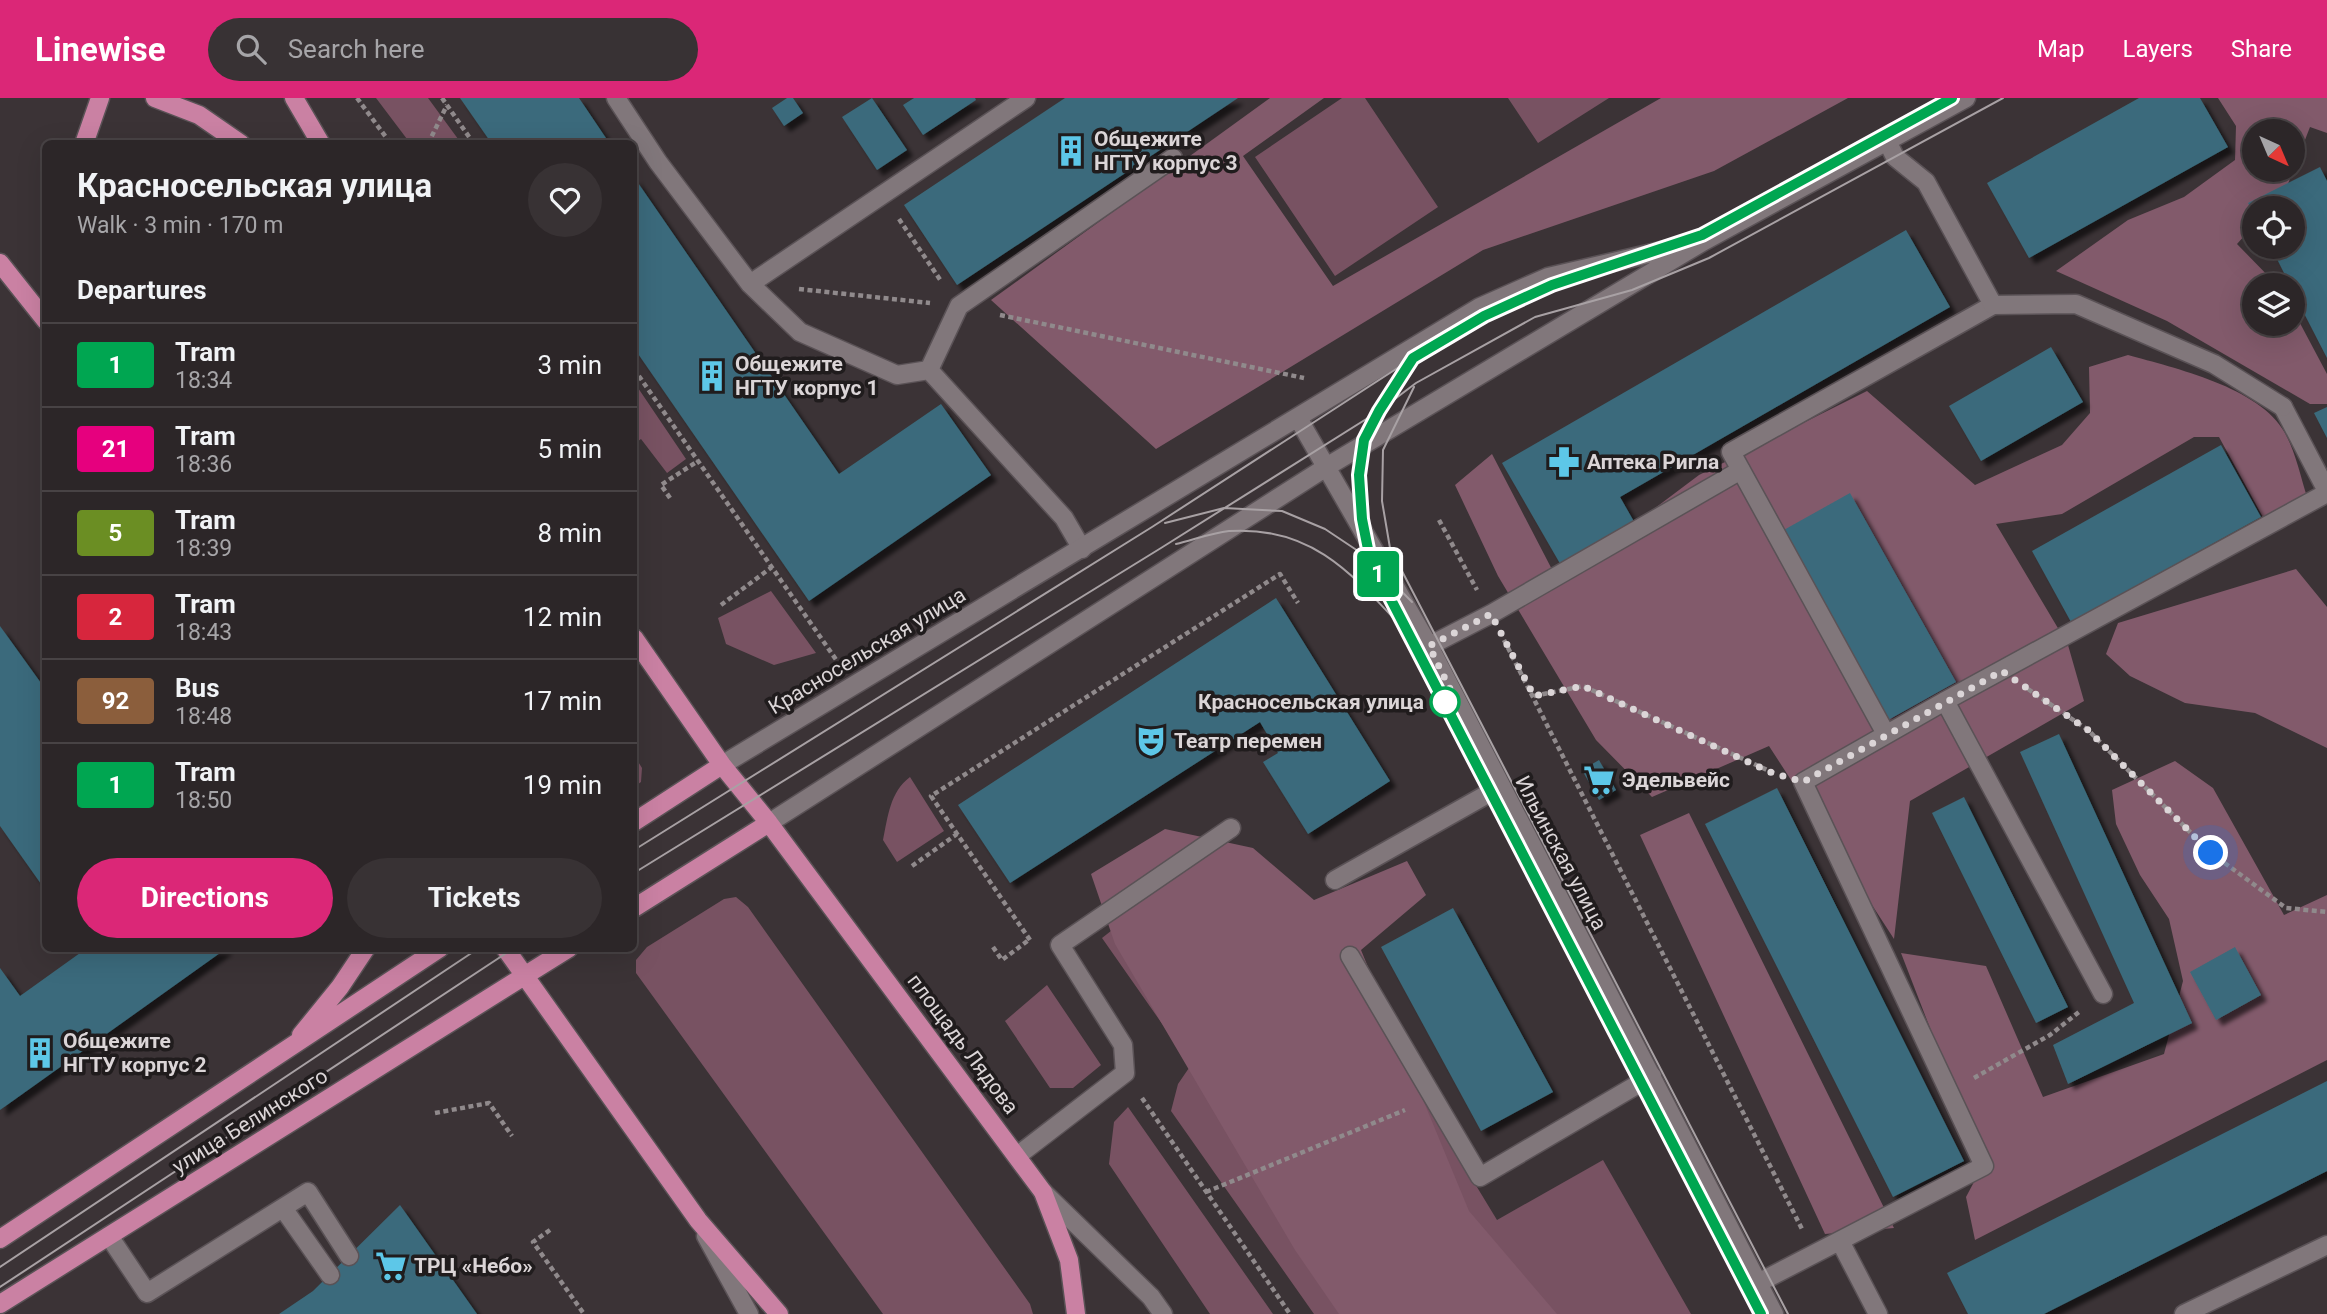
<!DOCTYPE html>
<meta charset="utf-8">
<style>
:root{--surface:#2c2628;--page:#383234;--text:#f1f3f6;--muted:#a6a5a8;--line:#484345;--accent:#db2777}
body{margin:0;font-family:Roboto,sans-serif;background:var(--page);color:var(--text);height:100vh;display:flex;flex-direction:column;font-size:26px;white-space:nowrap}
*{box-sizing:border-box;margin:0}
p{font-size:23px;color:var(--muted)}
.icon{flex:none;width:38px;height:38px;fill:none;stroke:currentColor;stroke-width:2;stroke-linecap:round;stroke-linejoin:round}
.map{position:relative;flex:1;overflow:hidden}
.side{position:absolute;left:42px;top:42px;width:595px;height:812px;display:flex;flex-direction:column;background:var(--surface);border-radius:10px;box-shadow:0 7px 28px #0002,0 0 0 2px var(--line)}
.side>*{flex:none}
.badge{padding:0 14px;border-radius:5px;font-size:24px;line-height:46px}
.needle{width:46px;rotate:136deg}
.controls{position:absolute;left:2242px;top:21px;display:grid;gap:14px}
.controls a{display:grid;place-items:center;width:63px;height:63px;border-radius:50%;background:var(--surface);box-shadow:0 7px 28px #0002,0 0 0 2px var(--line);font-size:35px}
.you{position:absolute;width:35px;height:35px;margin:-18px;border:5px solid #fff;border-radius:50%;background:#1a73e8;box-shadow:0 0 0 10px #1a73e833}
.map>.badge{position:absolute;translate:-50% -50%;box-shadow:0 0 0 4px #fff}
h2{padding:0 35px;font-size:26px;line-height:63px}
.round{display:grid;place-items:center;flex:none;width:74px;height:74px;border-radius:37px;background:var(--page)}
.overview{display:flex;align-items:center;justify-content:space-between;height:119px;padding:0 35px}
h1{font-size:33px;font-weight:700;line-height:52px}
.button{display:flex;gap:14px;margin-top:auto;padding:14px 35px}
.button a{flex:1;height:80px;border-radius:42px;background:var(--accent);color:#fff;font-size:28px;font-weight:700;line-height:80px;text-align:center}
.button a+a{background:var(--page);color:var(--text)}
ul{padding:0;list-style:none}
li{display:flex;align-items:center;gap:21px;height:84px;padding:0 35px;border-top:2px solid var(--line)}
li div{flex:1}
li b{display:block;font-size:26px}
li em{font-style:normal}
li .badge{min-width:77px;font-weight:700;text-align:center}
header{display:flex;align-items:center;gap:42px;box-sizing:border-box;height:98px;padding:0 35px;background:var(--accent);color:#fff}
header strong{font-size:33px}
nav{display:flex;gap:38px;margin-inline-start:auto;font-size:24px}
.search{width:490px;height:63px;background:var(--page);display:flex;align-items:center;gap:18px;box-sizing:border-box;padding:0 24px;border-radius:38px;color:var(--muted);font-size:26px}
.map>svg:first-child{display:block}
.green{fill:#785262}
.forest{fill:#825a6b;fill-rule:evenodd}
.building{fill:#3a6b7b;filter:url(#shadow)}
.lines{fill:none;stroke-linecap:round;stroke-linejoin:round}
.service-casing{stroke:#5a5256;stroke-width:21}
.minor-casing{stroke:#5a5256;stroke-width:21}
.tertiary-casing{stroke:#5a5256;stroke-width:21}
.secondary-casing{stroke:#5a5256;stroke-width:21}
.primary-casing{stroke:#5a5256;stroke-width:21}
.path{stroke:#908a8c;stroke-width:4.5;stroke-dasharray:5 3.5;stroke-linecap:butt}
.service{stroke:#81777b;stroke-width:18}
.minor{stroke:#81777b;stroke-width:18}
.tertiary{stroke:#81777b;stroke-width:18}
.secondary{stroke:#81777b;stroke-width:18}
.primary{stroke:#ca81a3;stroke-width:18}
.tram{stroke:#a8a1a4;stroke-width:2}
.line-casing{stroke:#fff;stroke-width:16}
.line{stroke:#00a651;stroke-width:10}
.walk{stroke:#dbd5d7;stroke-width:7;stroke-dasharray:0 12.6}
.stop-dot{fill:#fff;stroke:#00a651;stroke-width:3.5}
.labels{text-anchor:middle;stroke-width:7;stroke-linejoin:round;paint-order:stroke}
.poi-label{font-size:21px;font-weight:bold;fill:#dbd5d7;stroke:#201c1d;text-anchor:start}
.street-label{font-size:21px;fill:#dbd5d7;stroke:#201c1d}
.stop-label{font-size:21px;font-weight:bold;fill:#dbd5d7;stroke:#201c1d;text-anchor:end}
</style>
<header>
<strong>Linewise</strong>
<div class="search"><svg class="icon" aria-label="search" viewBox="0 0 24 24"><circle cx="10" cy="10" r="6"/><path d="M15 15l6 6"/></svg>Search here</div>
<nav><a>Map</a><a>Layers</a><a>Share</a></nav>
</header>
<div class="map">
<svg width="2327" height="1216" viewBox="0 0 2327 1216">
<defs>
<filter id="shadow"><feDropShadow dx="6" dy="6" stdDeviation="2" flood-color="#0009"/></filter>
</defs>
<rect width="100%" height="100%" fill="#3b3336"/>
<path class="green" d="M376,0H428L461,45H410Z
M1342,0H1365L1438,109L1335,178L1255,59Z
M1508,0H1609L1538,45Z
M634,284L686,361L667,375L641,341L634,346Z
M771,493L816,555L774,567L726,546L718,520Z
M634,657L642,670L641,684L634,689Z
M910,679L944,733L897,764L883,742C888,718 890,694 910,679Z
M1219,748L1336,857L1497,1122L1603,1062L1691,1216H1314L1171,1013L1178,986L1191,967L1102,840Z
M736,799L748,809L1030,1206L1033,1216H883L636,875V862L647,849L724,801Z
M1047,887L1101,967L1073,990H1050L1005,923Z
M1128,1009L1273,1216H1210L1109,1066L1114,1024Z"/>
<path class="forest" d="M1270,0H1324L1243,58L1333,188L1661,0H1848L1714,73L1483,152L1156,351L991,202Z
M2218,0H2327V35L2310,29L2286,91L2269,110H2254V127L2237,146L2277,187H2254V226H2292L2293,212L2327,276V306H2310L2167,223L2056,173L2128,122L2184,99L2235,62L2236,28ZM2254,33H2292V72H2254Z
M2128,257C2174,270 2260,289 2285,335C2296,355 2301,381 2308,402L2286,428L2271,434L2219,339H2194L2062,416L1996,426L2068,547L2084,603L1910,703L1894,841L1769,648L1652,699L1596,642L1498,478L1455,387L1492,356L1558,483L1699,377L1867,293L1975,387L2062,347L2090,315L2089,269Z
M2296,471L2327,509V650L2255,615L2185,605L2130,578L2106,556L2118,525Z
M2175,663L2213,690L2284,817L2327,797V962L1975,1142L1966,1099L1983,1067L1901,855L1986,868L2043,999L2164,956L2183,883L2169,821L2140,777L2116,726L2112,692Z
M1689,715L1894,1130L1825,1136L1640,737Z
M1165,731L1253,750L1314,802L1407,763L1426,797L1361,852L1469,1113L1557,1216H1339L1295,1152L1115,846L1091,776Z"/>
<path class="building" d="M460,0H579L610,46H492Z
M787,0H793L803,15L784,28L772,10Z
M872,0L907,52L877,72L842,19Z
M914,0H975L976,2L923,37L903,7Z
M1065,0H1238L957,187L904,107Z
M2139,0H2200L2228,49L2029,160L1987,85Z
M2320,69L2327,83V260L2292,192V187H2290L2271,149H2292V110H2254V116L2248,105Z
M634,79L839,376L941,306L991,377L809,503L634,250Z
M1906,132L1950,209L1620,399L1636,427L1562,469L1502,365Z
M2051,249L2083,304L1981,363L1949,308Z
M2327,309V340L2314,315Z
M2221,347L2261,419L2071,524L2032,453Z
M1850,395L1956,584L1888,622L1782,433Z
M1276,500L1390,683L1308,736L1263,664L1278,655L1260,624L1010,785L958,707Z
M0,528L46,592V793L0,728Z
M2059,636L2192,925L2068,986L2053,947L2134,905L2020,654Z
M1599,662L1616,692L1599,702L1582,672Z
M1777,690L1964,1063L1893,1099L1705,726Z
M1964,699L2068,909L2036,925L1932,715Z
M1453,810L1553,994L1481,1033L1381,849Z
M2235,849L2261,897L2216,922L2190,874Z
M87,850H227L0,1012V870L20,898Z
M2327,983V1073L2044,1216H1968L1947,1175Z
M400,1107L477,1216H279L313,1193Z"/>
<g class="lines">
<defs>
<path id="service" d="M616,0L658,64L750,186L800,234L897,277L929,272L1064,420L1082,451
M750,186L1026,0
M929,272L959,208L1173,60
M2283,309L2327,393
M1429,548L1491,516L1741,372
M1945,603L2103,896
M1886,636L1731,354L1993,207
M1335,782L1500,689
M1350,858L1480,1079L1652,978
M1017,1058L1125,975L1123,947L1060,847L1231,730
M283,1110L330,1177
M109,1138L147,1195L308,1094L349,1158
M1840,1143L1878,1216
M1758,1185L1984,1068L1803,684L1945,603L2327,395
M2184,1216L2327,1147"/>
<path id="minor" d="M1887,43L1895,59L1926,84L1993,207L2076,206L2214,266L2283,309"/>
<path id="tertiary" d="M1298,320L1429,548L1774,1216
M722,667L1480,209L1548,179L1687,147
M769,725L1328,368L1704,143L1966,0"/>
<path id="secondary" d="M1043,1094L1151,1199L1163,1216
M706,1138L749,1216"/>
<path id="primary" d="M155,0L199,17L241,46
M294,0L321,46
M84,46L100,0
M0,165L46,223
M634,540L722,667L769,725L1043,1094L1069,1162L1076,1216
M634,724L722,667
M634,810L769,725
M505,850L698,1122L779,1216
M301,937L340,889L366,850
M0,1141L440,850
M0,1206L569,850"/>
</defs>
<use href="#service" class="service-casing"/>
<use href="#minor" class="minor-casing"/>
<use href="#tertiary" class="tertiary-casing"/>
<use href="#secondary" class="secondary-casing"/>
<use href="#primary" class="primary-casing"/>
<path class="path" d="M357,0L391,46
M442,0L474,46
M428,46L447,7
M899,121L941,183
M799,191L930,205
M1000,217L1304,280
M634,271L837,563
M670,400L661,387L698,363
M1439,422L1477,492
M721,507L772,469
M1504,542L1802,1131
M2028,591L2088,632L2211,755L2286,810L2327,814
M1534,598L1583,588L1776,676
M912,768L957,736
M1030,842L931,698L1280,476L1298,505
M993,849L1002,862L1030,841
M1974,980L2050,937L2079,914
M1142,1000L1290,1216
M435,1015L489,1005L512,1038
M1206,1094L1405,1012
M550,1132L533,1144L584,1216"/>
<use href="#service" class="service"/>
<use href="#minor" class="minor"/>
<use href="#tertiary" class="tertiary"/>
<use href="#secondary" class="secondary"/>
<use href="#primary" class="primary"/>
<path class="tram" d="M1409,266C1394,289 1373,314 1364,341C1352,379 1362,424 1370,461L1761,1216
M1414,289L1383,352L1382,403L1390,450L1788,1216
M1165,425L1224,410L1282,413L1325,431L1370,461L1412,504
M1176,446C1193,442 1211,435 1229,433C1308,428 1348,471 1398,525
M634,752L1152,429L1413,260L1484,217L1552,186L1702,137L1952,0
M634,775L1161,450L1379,313L1416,285L1535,219L1632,192L1709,160L2003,0
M0,1169L479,850
M0,1189L514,850"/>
</g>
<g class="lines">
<defs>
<path id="line" d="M1761,1216L1370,461L1362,421L1359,377L1364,342L1379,313L1413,260L1484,218L1552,187L1702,137L1952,0"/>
</defs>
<use href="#line" class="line-casing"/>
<use href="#line" class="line"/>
<path class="walk" d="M1445,604L1456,603L1429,548L1491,516L1534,598L1583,588L1770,674L1803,684L2002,573L2088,632L2211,755"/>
</g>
<defs>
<symbol id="building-bare" viewBox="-9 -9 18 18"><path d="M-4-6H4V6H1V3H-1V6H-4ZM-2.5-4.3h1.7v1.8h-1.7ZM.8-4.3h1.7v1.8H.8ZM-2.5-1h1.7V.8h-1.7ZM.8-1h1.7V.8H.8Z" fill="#5dc7e8" stroke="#201c1d" stroke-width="2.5" paint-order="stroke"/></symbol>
<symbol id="pharmacy-bare" viewBox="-9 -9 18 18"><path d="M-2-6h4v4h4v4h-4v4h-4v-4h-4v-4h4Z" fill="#5dc7e8" stroke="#201c1d" stroke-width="2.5" paint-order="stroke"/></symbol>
<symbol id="theatre-bare" viewBox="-9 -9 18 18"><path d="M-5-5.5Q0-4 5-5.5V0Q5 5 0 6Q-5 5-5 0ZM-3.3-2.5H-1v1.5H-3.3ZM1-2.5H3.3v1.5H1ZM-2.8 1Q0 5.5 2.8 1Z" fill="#5dc7e8" stroke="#201c1d" stroke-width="2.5" paint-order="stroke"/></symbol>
<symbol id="supermarket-bare" viewBox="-9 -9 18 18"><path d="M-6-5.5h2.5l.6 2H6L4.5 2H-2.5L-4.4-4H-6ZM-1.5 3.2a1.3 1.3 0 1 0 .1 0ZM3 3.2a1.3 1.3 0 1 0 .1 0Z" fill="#5dc7e8" stroke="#201c1d" stroke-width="2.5" paint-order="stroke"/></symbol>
</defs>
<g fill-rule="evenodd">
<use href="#building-bare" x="1049" y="31" width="44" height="44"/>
<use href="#building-bare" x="690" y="256" width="44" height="44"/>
<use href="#pharmacy-bare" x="1542" y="342" width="44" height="44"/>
<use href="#theatre-bare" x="1129" y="621" width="44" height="44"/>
<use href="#supermarket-bare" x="1577" y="660" width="44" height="44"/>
<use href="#building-bare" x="18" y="933" width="44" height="44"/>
<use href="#supermarket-bare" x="369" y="1146" width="44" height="44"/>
</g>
<circle class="stop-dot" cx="1445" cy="604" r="14"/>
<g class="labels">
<g class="poi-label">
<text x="1094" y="48">Общежите<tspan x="1094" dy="24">НГТУ корпус 3</tspan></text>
<text x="735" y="273">Общежите<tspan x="735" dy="24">НГТУ корпус 1</tspan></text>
<text x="1587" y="371">Аптека Ригла</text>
<text x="1174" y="650">Театр перемен</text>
<text x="1622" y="689">Эдельвейс</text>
<text x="63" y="950">Общежите<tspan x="63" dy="24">НГТУ корпус 2</tspan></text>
<text x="414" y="1175">ТРЦ «Небо»</text>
</g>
<g class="street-label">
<text transform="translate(867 553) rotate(-31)" y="7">Красносельская улица</text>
<text transform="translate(1561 755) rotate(62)" y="7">Ильинская улица</text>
<text transform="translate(963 946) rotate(53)" y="7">площадь Лядова</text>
<text transform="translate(250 1023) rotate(-32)" y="7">улица Белинского</text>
</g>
<g class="stop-label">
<text x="1424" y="611">Красносельская улица</text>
</g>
</g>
</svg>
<div class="controls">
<a><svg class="needle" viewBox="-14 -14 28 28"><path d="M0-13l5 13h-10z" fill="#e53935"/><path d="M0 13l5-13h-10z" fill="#a6a5a8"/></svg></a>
<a><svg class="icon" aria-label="locate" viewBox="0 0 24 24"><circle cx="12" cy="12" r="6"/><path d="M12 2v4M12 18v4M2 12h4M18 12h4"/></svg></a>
<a><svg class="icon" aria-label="layers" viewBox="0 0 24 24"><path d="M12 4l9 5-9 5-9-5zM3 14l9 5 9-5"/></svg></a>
</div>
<div class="you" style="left:2211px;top:755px"></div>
<b class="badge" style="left:1378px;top:476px;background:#00a651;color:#fff">1</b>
<section class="side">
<div class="overview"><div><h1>Красносельская улица</h1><p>Walk · 3 min · 170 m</p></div><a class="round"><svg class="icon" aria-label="heart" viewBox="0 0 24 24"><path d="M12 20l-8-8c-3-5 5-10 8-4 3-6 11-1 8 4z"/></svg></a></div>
<h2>Departures</h2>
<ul>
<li><span class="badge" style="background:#00a651;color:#fff">1</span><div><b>Tram</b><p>18:34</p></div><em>3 min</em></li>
<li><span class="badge" style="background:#e6007e;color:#fff">21</span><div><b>Tram</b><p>18:36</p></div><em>5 min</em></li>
<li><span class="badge" style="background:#6b8e23;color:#fff">5</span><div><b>Tram</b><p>18:39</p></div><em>8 min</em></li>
<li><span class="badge" style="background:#d7263d;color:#fff">2</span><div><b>Tram</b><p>18:43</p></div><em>12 min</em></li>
<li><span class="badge" style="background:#8b5e3c;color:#fff">92</span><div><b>Bus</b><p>18:48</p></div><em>17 min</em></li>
<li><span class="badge" style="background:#00a651;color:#fff">1</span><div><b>Tram</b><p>18:50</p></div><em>19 min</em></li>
</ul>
<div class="button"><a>Directions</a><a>Tickets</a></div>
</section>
</div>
